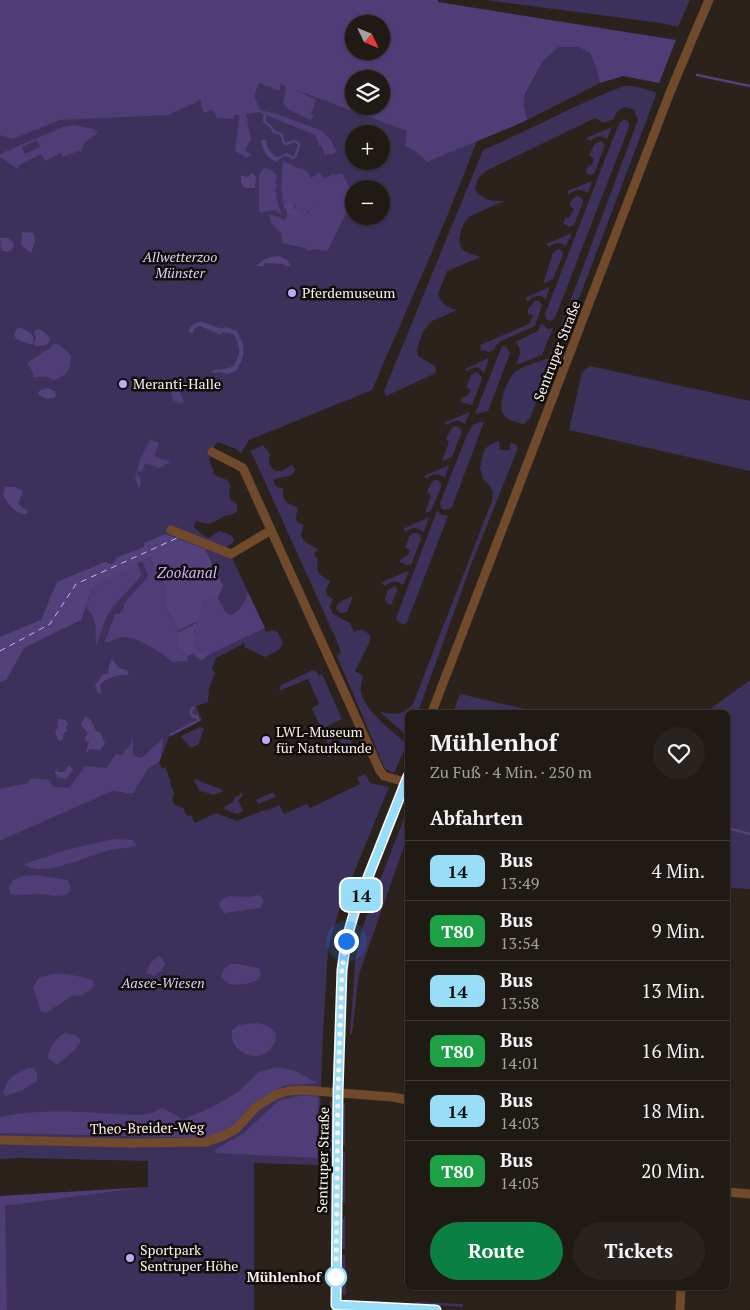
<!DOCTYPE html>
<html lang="de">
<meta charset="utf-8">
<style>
:root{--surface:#201a15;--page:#28231e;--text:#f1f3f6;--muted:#a2a1a0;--line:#3d3834;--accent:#0b8043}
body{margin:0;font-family:"PT Serif",serif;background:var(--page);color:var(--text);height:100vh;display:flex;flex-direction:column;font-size:19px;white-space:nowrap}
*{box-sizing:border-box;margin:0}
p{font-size:16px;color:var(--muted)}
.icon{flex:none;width:28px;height:28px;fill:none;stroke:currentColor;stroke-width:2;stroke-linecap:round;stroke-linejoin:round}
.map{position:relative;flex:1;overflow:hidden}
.drawer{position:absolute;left:405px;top:710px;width:325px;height:580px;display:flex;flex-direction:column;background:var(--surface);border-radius:8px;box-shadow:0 1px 4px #0004,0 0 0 1px var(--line)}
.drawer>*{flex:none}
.badge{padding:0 10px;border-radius:8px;font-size:18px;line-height:32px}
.needle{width:32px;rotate:133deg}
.tools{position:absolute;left:345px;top:15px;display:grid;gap:10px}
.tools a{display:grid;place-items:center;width:45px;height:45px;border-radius:50%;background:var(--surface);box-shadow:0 1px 4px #0004,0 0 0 1px var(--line);font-size:25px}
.you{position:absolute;width:25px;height:25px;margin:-12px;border:4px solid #fff;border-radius:50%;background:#1a73e8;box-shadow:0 0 0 8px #1a73e833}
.map>.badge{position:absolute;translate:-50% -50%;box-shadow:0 0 0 2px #fff}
h2{padding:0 25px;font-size:19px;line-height:45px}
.round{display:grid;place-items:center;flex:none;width:52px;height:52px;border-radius:26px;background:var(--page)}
.headline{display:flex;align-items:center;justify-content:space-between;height:85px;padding:0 25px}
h1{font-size:24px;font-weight:600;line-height:38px}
.cta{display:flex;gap:10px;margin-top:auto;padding:10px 25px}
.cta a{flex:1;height:58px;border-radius:30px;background:var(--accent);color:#fff;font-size:20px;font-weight:600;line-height:58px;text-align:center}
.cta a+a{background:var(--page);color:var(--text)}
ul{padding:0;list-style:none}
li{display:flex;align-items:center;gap:15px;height:60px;padding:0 25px;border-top:1px solid var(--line)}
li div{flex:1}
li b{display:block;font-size:19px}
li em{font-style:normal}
li .badge{min-width:55px;font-weight:700;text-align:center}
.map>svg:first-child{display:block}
.green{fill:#3c315a;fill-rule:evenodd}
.forest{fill:#4e3d77;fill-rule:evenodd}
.water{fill:#52417b}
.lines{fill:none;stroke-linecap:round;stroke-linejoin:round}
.stream{stroke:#52417b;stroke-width:2.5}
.ferry{stroke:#c7b5fc;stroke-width:1;stroke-dasharray:6 5;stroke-linecap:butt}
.minor{stroke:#714a2b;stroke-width:9}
.line-casing{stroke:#fff;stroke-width:11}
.line{stroke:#99def9;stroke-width:8}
.walk{stroke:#faf3ef;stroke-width:5;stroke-dasharray:0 9}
.poi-dot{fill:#bda9f5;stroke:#100c0a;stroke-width:2}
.stop-dot{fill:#fff;stroke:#99def9;stroke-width:2.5}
.labels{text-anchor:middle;stroke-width:5;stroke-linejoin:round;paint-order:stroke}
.park-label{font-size:14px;font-style:italic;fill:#dad2f6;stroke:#100c0a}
.poi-label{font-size:14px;fill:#faf3ef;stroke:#100c0a;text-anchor:start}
.street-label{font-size:14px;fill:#faf3ef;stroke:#100c0a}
.stop-label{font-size:14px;font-weight:bold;fill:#faf3ef;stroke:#100c0a;text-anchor:end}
.water-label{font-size:15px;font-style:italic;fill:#c7b5fc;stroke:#100c0a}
</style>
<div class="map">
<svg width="750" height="1310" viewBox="0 0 750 1310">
<rect width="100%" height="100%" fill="#2b221c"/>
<path class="green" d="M486,0H690L678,27L661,23Z
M120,21L407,131L491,103C456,201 413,295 372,390L249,440L241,453L236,449L218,442L215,445L209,460L214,471L213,474L227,480L231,487L229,490L230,499L237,504V511C232,516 229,514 223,517C210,524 211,526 196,521L194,527L201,534L209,538L219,531L231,535L234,540L232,544L227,546L266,632L272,630L278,632L283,643L279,650L265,657L244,647L245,643L216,658L212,669L215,673L209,688L208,702L196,706L202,720L169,737L161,758L162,739L106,789L0,806V107ZM354,134H381V161H354ZM354,189H381V216H354Z
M559,47H578L590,53L597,70L600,83L527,120L524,106L525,95L544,60Z
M624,86H634L655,92L656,95L583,288L530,418L524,424C517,422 507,421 503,414C497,405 508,377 516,371C525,365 539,362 549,358L638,120L634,110L626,107C619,109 616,112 614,119L603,123L595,118L486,171L478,178L475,190C485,201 491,201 505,201C496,205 477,212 469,217C461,224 454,246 466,252C470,254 476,255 481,257L447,271L438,294C442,305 447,307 457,310L430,322L422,334L417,349L418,356L435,366L436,373L386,396L384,391L483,150C530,130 576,104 624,86Z
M625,119L629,123V127L557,313L554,319L550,321L546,319L545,314L616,131L620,122Z
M612,127L607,139C601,135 596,136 590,141L586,138Z
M601,141L605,145L594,174L589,175L586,172L588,166L592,165L594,158L589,156C592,149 593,143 601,141Z
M592,181L588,193C581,189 575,189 569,194L567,191Z
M578,196L583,199V203L574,225L569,227L563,223L566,217L569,218L574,209L569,205C572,200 573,197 578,196Z
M572,233L566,246C560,242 555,242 549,247L546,244Z
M560,249L563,252V255L553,279L543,284L553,253L556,250Z
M550,287L546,299C540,294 534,296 528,301L525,298Z
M535,301H539L542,305L535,326L501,341L496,345L494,350L488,352L484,350L481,351L480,345L529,324L533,315L528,314V309Z
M541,323L548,329L553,328L542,355L516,365C520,354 524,351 515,342L538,331Z
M502,346H506L510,353L488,411L475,414Z
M489,358L484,373L478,367L473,368L467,371L465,369Z
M590,366L750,401V471L569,430L582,372Z
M477,372L481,376L482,379L472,405L461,402L462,398L468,395L471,390L466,387L471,375Z
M470,412L465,424C458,419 453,420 447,425L444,423Z
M480,422H484L452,507L449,509L445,510L441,508L440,503L467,435L473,425Z
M454,426H457L461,429L462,432L452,457L442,461L449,442L446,439L451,429Z
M499,441L500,450H510V443L516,444L518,448L471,565L418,712H408L407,736L380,712C396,715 401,716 413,704L492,501L493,491L488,484L483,479L480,468L483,453L486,448L491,444Z
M263,445L270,454C268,461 269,466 275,471H281L292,465L295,469L293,474C287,477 280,477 273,480L276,486L283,489V496L286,502L298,508L296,517L297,522L303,525L301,536L305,542L318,549L314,554L318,560C315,573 320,575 330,581L326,589L327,595L333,599L330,607L333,614L350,623L354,632C362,628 363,630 370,635V641L355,671L363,676C362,681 360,687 361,692C364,710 393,732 407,744L394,773L385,769L337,656L341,653L336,639L255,460L250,451Z
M449,465L445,478C439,473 432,473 427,479L424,476Z
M435,480H438L441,483V487L431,511L425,513L431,496L427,492L431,483Z
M437,511L440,514L448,516L407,622L404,625L397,621L396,618Z
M429,517L424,532C417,527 412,527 406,532L403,529Z
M413,533H417L420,535L421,539L412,563L408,565L399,562L401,559L408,555L410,550L405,548L410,535Z
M409,571L403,585C397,580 391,581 385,586L381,583L402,573Z
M394,586L397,588V591L391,605L387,603L385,599L388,590Z
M353,596L347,612L343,613H340L336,609C338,601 346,599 353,596Z
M313,670L317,672L319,676L322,674L342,719L321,729L312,708L319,704L308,679L281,690H279L281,685Z
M750,680V889L728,888V712H706Z
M460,694L538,712H453Z
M200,727L204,729L198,745L190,748C187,743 184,741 181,736Z
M345,728L353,746L344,750L336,732Z
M329,732L338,752L329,757L324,747L328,745L324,734Z
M159,762L162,769L165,767L171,781L170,783L174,793L172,800L174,804L183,808L187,816L191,815L195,823L216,813L237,821L261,811L268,810L279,805L284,814L307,804L310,808L360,784L357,778L365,774L370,783L389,787L340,907L328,949L323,1034L318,1165L254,1163V1310H7L4,1206L148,1187V1161L20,1158L0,1159V841L113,791L133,794L148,769Z
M195,779L223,790L222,792L213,795L202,791L200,792L194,780Z
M273,792L276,797L258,804L256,800Z
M240,793L243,794L241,798L238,800L243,811L237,814L224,809L225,806L233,802L235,797L239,796Z
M407,811V838L359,974L352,1034H350L355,962L362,929L373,898Z
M330,1100L335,1106L333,1156H329Z
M345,1102V1146H341L342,1106Z
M341,1151L345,1152V1204L341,1201Z
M345,1216V1249H340L341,1221Z
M342,1255H345L346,1295H343L340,1290L339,1272H342Z
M415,1302L463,1304V1307L415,1304Z"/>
<path class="forest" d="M0,0H438V2L676,40L659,83L623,76L600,83L597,70L590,53L578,47H559L544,60L525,94L524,106L527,120C494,135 460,148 427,162L415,151L405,146L407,131L296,90L316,100L311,114L314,115L311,120L289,110L283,103L286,86L280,84V91L259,83L254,96L260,110L277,114L322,131L330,139L337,152L330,155L329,153L325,155L321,145L319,146L315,135L259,112L246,114L251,140L245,149L251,155L246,158L235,151C236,139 239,127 239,115H234V119L217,118L212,110L205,113L202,109L201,100L168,115L60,120L13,139L0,135ZM354,24H381V51H354ZM354,79H381V106H354Z
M74,125L94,129L98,133L85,142L81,152L78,151L63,157L61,153L45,161L41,154L18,166L19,169H18L0,157V154L63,127ZM37,140L40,147L25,154L22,147Z
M283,161L296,167L306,170L311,178L320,172L324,179L333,174L336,175L342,173L354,197L328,250L323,251L316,249L307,251L305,248L282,243L281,233L271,223L269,215H273L284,220L287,217V213L295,215L308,213L311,207L316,206L319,207L327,204L319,206L316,204L313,206L311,204L305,212L296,210L295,205L285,202L283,203L282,195L283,192L281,190Z
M266,168L271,170L274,173L276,174L277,179L276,180L275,183L278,185L275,189C278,195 276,199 278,204C279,208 281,209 281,214L275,210L260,213L259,211V175L261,172L262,169Z
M53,344L60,345L71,355C69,371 70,375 53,380C47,376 41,376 34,378L32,371L27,363L50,348Z
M174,378L184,402L181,404L173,400L169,385Z
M150,439L159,443L154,456L171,462L159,468L145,463L142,472L138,471L137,475L140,477L141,483L139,489L135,478L140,460Z
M150,557L165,587L164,603L179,630L177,632L179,648L187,656L188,661L173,662C163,654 137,637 124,637C119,637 113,640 109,642H105L115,614H119L124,608V603L147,578L148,574L142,561Z
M137,563L142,575L112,608L106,618L96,646C95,632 98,617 86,608L93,586Z
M248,592L265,628L208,655C206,654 203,654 201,652C187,642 199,617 203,605L201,601L215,593L226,613L231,615C241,610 245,602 248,592Z
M133,736V755L141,758L163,738L161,758L159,762L148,769L133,794L113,791L0,841V789L28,783L31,778L49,780L52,786L69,788L85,766L106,768L116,754L122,755L132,742Z
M113,839L132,840L137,845C127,849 117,848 107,851C87,856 41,879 24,864L70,849Z
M35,875L68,880C78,903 50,894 39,894C30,894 21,896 11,894L9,888L13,880L23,876Z
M258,895L263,898V903L260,908L224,913L221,909L219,904C224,893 235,897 246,897C250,897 254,896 258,895Z
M159,956L163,959L165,964L161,971L154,976L146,973C149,965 152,960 159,956Z
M230,964H238L259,968L261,973C260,976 260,978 257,980C250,984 235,987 228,983C226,982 222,978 221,977L224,969Z
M54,974H68L93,980L94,986L89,991L82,995L72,996L46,1013L41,1011L33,988L38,978Z
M256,1023C296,1026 267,1071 241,1051C233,1045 231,1041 232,1031L238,1025Z
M64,1033L75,1035L81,1040C77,1050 65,1058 57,1065L48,1058C49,1046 54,1041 64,1033Z
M276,1067L293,1070L318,1083L283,1086L253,1104L234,1127L205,1138L0,1133V1117C43,1107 94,1113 138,1115L152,1113L162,1108L176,1115L182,1120L214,1106L238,1092L259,1072Z
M28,1068H33L37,1074V1081L21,1091L5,1096L3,1093C9,1075 12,1077 28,1068Z
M304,1095L318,1097L317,1158L216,1153L214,1150L243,1134L278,1101Z
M148,1187L5,1206L7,1310H0V1196Z"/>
<path class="water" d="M261,140H266L268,149L276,157L285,155L276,162C266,157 263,151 261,140Z
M252,173L256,176L255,188H245L241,183V175L247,177Z
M291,201L296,210L305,212L311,204L314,206L316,204L319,206L327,204L328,206L319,207L316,206L313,208L311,207L306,214L304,213L299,217L287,213V210L284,208L283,203Z
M22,232L34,233L35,242L31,253L21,245Z
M0,238H8L14,243L12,250L7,252L1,250Z
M279,256L287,260L291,266H285L284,264L264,263V266H257C264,258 269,257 279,256Z
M200,321L222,329L223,328L226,327L237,331C243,343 246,349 241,363L239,364L237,370L228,374L220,372L215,373H213L212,371C220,368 226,370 234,366C241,351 241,350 234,334L223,332L221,335L200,326L194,329L193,333L188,332L191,326Z
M19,327L31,333L34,339L33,344H29L16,339C13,334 15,330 19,327Z
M37,329C42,329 49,335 50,340L46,345L36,346L34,344L36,338L34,332Z
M46,388L55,391L56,397C50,400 43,399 38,394L39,391Z
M5,487H14L23,491L18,504L27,511V514C14,515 9,504 3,495Z
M165,534L205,549L223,586L217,599L215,594L202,601L203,604L198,621L179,630L164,603L165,587L150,557L93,586L81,620L24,648L6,680L0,682V637L41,620L57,582L105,562L111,564L114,563L116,558L144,547V543Z
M197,623L194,633L197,640L195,645L200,652L208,655L202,660L196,657L194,653L187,656L179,648L177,633Z
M112,659L119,668L127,670L129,675C119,675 107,676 100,685L101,694H99L95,686L103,674H108L109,665Z
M194,706L195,707L192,711C193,715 195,715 198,715L200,721L171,736L169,734L197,720L196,718H193C190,715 189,713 190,709Z
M85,717L90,719L96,731L100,732L105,743L100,750L90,749L87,752C86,750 88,745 89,742L88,741L86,742L85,738L88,733C87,730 82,728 81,724Z
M59,719L66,720L68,724L66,728L67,731L64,733L63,739L61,741L58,740L55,732L58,727L57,723Z
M70,765L73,770L66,779L57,777L55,772L56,769L58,772H64L66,768Z"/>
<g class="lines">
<path class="stream" d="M697,75L750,86
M265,116L264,120L266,123L271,127L274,132L281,134L284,143L287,144L294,141L299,144C299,149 296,152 295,157L293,158L288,155H285
M211,594L217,599
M728,828L750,834"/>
<path class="ferry" d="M0,651L50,624L76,584L177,538"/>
<path class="minor" d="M212,452L243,468L380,771L384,776L405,782
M171,530L231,554L271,530
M432,712L669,95L691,42L709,0
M0,1140L130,1143L206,1142L223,1136L236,1129L256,1107L277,1094L289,1091L302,1090L392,1097L408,1100
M728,1192L750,1194
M336,1305L437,1310
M336,1310L337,1093L342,971L346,941L355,910L408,776
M680,1310L681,1288"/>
</g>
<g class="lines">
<defs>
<path id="line" d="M408,776L355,910L346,941L342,970L338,1093L336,1305L436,1310"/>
</defs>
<use href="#line" class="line-casing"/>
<use href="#line" class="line"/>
<path class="walk" d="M336,1277L338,1093L342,970L346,941"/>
</g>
<g class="poi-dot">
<circle cx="292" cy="293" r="5"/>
<circle cx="123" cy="384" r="5"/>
<circle cx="266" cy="740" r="5"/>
<circle cx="130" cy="1258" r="5"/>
</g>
<circle class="stop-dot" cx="336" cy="1277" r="10"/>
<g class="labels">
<g class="park-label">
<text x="180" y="262">Allwetterzoo<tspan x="180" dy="16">Münster</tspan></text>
<text x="163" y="988">Aasee-Wiesen</text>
</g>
<g class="poi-label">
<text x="302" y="298">Pferdemuseum</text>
<text x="133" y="389">Meranti-Halle</text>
<text x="276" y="737">LWL-Museum<tspan x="276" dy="16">für Naturkunde</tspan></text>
<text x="140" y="1255">Sportpark<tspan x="140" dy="16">Sentruper Höhe</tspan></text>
</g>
<g class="street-label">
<text transform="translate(557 351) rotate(-69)" y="5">Sentruper Straße</text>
<text transform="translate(147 1128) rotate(-1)" y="5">Theo-Breider-Weg</text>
<text transform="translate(323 1160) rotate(-89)" y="5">Sentruper Straße</text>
</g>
<g class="stop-label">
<text x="321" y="1282">Mühlenhof</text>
</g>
<g class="water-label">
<text x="187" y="578">Zookanal</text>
</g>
</g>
</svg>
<div class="tools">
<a><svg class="needle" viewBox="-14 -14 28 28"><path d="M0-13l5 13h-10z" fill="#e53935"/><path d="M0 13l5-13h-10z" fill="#a2a1a0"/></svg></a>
<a><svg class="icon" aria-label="layers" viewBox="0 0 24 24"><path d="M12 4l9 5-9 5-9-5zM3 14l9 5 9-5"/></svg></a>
<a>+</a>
<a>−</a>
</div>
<div class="you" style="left:346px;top:941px"></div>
<b class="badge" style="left:361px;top:895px;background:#99def9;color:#111">14</b>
<section class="drawer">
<div class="headline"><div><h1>Mühlenhof</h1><p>Zu Fuß · 4 Min. · 250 m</p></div><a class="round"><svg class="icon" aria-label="heart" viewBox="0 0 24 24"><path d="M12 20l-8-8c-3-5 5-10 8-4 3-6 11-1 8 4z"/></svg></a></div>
<h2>Abfahrten</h2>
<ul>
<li><span class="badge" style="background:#99def9;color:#111">14</span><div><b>Bus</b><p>13:49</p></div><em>4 Min.</em></li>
<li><span class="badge" style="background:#1ea146;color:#fff">T80</span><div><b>Bus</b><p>13:54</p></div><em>9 Min.</em></li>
<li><span class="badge" style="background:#99def9;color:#111">14</span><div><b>Bus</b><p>13:58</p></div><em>13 Min.</em></li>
<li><span class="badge" style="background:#1ea146;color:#fff">T80</span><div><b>Bus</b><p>14:01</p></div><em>16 Min.</em></li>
<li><span class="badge" style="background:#99def9;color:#111">14</span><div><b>Bus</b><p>14:03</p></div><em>18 Min.</em></li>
<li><span class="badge" style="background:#1ea146;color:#fff">T80</span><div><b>Bus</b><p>14:05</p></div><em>20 Min.</em></li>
</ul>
<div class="cta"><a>Route</a><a>Tickets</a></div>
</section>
</div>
